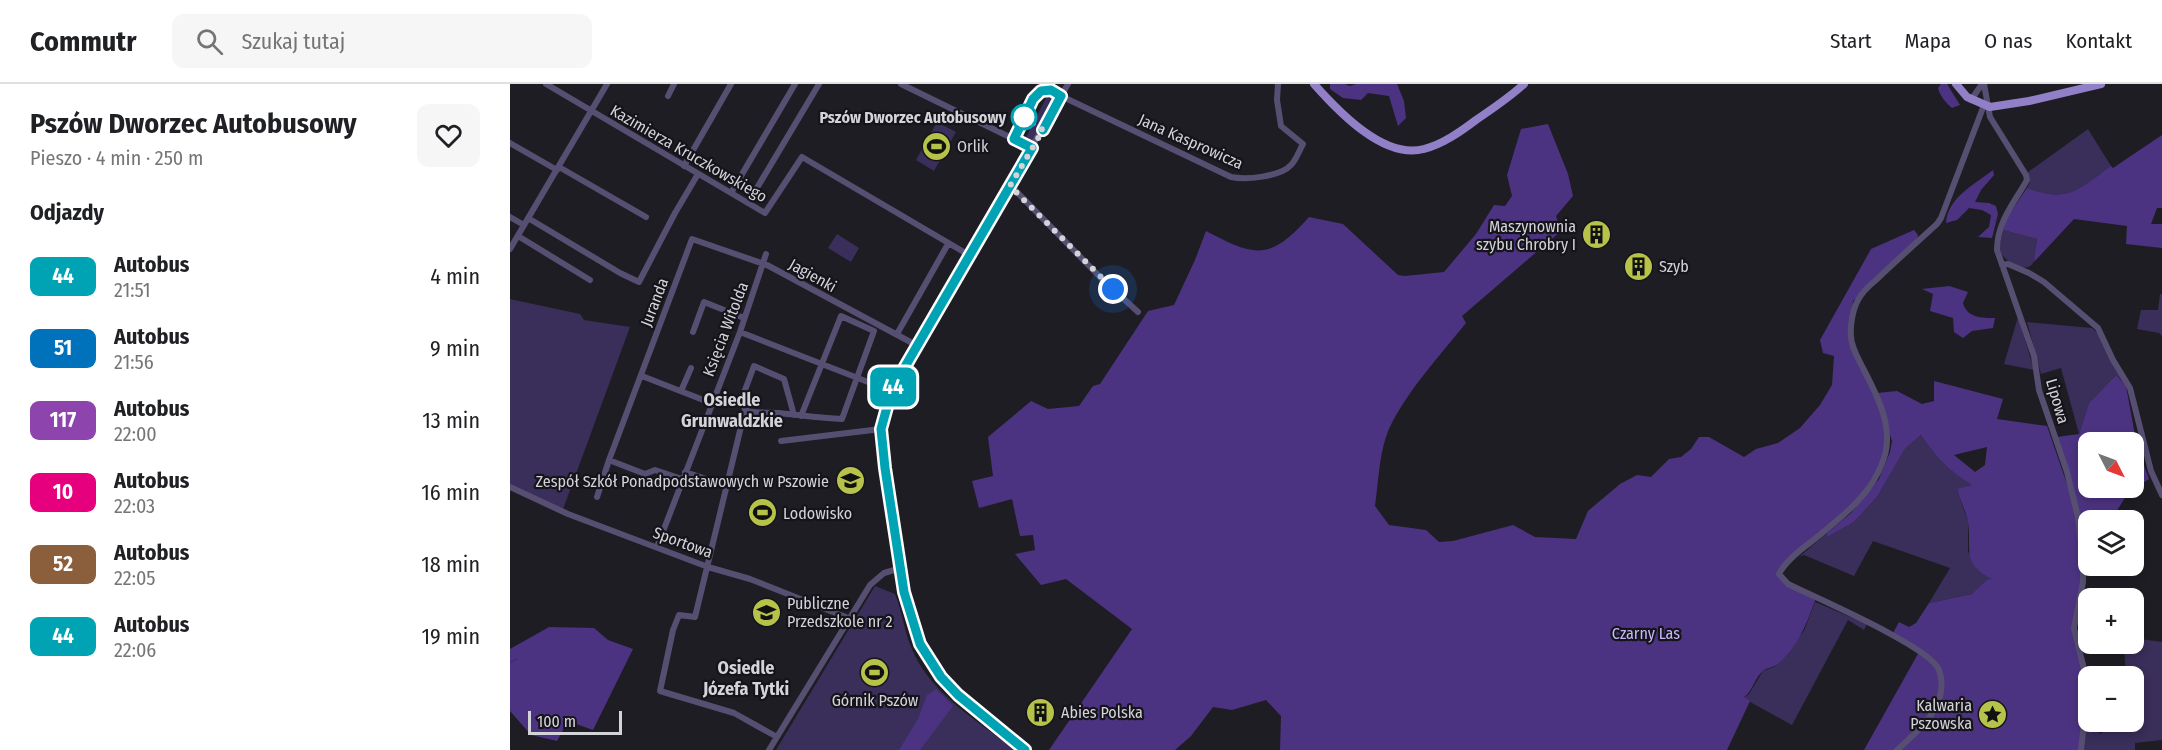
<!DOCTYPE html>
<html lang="pl">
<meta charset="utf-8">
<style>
:root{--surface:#fff;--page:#f6f6f6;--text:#202124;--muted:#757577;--line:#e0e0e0}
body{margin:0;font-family:"Fira Sans Condensed",sans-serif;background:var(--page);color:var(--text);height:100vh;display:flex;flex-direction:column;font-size:22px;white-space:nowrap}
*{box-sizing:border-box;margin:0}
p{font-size:20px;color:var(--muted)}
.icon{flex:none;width:33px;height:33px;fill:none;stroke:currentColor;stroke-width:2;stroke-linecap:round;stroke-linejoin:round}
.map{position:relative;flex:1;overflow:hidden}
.side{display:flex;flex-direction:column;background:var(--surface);width:510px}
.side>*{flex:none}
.badge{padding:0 12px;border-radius:9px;font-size:21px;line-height:39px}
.needle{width:39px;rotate:132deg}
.controls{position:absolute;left:1568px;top:348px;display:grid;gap:12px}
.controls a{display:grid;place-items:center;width:66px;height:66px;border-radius:12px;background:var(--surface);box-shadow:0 3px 9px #0003;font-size:30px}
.scale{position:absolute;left:18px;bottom:15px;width:94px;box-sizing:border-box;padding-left:6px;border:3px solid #d4d3d8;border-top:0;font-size:16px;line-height:21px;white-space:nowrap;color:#d4d3d8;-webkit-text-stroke:4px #15141b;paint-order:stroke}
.you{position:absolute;width:30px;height:30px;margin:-15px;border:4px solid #fff;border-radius:50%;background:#1a73e8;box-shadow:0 0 0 9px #1a73e833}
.map>.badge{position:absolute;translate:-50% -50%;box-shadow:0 0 0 3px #fff}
h2{padding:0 30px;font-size:22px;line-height:54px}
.round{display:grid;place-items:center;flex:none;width:63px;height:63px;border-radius:12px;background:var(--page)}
.head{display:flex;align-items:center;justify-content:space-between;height:102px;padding:0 30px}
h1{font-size:28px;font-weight:700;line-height:45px}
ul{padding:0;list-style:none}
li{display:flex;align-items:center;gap:18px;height:72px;padding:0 30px}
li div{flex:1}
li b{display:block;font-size:22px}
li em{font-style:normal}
li .badge{min-width:66px;font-weight:700;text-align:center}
header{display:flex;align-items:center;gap:36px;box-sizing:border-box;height:84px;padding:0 30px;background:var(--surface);border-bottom:2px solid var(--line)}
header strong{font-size:28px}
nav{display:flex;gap:33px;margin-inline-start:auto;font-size:21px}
.search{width:420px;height:54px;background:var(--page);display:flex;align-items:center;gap:15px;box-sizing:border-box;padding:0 21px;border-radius:12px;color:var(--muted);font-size:22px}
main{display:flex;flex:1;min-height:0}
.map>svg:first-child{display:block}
.green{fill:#3a2e5a}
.forest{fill:#4c3381;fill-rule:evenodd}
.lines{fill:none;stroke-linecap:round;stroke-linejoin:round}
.stream{stroke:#452c79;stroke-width:2}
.minor{stroke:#574f72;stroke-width:6}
.major{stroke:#9180c7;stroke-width:8}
.line-casing{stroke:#fff;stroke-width:14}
.line{stroke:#00a3b4;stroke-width:9}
.walk{stroke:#d4d3d8;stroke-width:6;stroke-dasharray:0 10.8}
.stop-dot{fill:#fff;stroke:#00a3b4;stroke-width:3}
.labels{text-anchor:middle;stroke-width:4.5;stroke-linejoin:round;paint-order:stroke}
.stop-label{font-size:16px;font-weight:bold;fill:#d4d3d8;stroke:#15141b;text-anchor:end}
.street-label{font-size:16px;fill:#d4d3d8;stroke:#15141b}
.poi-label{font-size:16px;fill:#d4d3d8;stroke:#15141b;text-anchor:start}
.park-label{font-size:16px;fill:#c6b7fa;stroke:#15141b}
.neighbourhood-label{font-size:18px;font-weight:bold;fill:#d4d3d8;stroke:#15141b}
</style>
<header>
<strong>Commutr</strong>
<div class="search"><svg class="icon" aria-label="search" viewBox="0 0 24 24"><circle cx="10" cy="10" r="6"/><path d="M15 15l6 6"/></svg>Szukaj tutaj</div>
<nav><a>Start</a><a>Mapa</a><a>O nas</a><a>Kontakt</a></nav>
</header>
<main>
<section class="side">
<div class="head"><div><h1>Pszów Dworzec Autobusowy</h1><p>Pieszo · 4 min · 250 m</p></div><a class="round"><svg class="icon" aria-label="heart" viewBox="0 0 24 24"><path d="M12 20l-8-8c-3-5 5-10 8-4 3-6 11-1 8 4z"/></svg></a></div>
<h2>Odjazdy</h2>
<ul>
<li><span class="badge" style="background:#00a3b4;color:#fff">44</span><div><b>Autobus</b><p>21:51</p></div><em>4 min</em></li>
<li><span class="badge" style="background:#0072bc;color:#fff">51</span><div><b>Autobus</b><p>21:56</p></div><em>9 min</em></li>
<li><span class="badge" style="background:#8e44ad;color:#fff">117</span><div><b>Autobus</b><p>22:00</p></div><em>13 min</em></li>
<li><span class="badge" style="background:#e6007e;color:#fff">10</span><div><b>Autobus</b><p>22:03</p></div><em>16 min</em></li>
<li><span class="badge" style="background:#8b5e3c;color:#fff">52</span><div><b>Autobus</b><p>22:05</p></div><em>18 min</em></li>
<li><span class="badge" style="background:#00a3b4;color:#fff">44</span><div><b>Autobus</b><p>22:06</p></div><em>19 min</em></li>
</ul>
</section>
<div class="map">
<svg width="1652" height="666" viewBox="0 0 1652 666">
<rect width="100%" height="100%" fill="#1e1d24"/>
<path class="green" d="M539,11L543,12L545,16L523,56L516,57L515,55L536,14Z
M427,38L446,48L424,87L406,76Z
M1578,45L1601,82C1567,106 1559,119 1517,104L1520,98L1518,88Z
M1493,146L1527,155C1526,162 1527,173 1523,179C1517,191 1491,176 1490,166C1489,160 1492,152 1493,146Z
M327,150L349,164L341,178L318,164Z
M1650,210H1652V252L1649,249L1627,245L1631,226H1648Z
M0,215L70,230L74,236L120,243L52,428L0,403Z
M1508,233L1524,286L1494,280Z
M1517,238L1582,244L1589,250L1616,302L1606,291L1579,319L1569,350L1551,284L1531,290Z
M1411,351C1428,376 1437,385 1463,401L1447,406L1458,437V468L1483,496L1462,510L1419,519L1440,484L1363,457L1344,492L1294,471L1289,473L1317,449L1318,452L1344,438L1367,413L1395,365Z
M365,502L385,510C392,527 394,546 401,563C419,609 468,637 505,666H266Z
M1305,518L1357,540L1354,546L1338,536L1282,641L1233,614L1239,610L1253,587L1264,583L1294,547Z
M1623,554L1652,558V656L1625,659V666H1573L1577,628L1578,638H1582L1590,650L1609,638H1623V592H1616L1614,560H1623Z"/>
<path class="forest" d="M820,0H835L840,2L846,0H887L894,17L896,34L888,42L879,12L858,9L851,16L833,14L820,5Z
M1431,0H1437L1450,21L1442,24C1436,19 1430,12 1428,4Z
M1038,40L1058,90L1063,112L1046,132L1051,147L952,232L956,239C932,269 888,317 876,353C869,374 868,400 865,422L879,441L916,446L929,458L943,457L1003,441L1025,453L1066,455L1078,427L1110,400L1127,391L1141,393L1159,375L1171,373L1181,365L1189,353H1199L1234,373L1246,365L1268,359L1290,344L1310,321L1322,301L1324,272L1313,269L1310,256L1361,165L1404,146L1408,151L1407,156L1343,217L1340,252L1374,335L1378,361L1373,378L1341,424L1273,484L1271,495L1306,514C1297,539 1288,564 1266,581C1262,584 1256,584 1253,587C1244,594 1243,607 1234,613L1240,617L1217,666H770L771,632L756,616L722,626L703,623L681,652L665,666H539L622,545L556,495L531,501L505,470L525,466L523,451L510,452L502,415L469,424L462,397L483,392L478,353L521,317L538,325L569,322L583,302L590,300L638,227L664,221L685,176L696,147C745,173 760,177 799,133L833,140L888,191L895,192L934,188L966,150L984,121L995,122L1002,112L997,91L1011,45Z
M1652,51V124H1647L1641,140H1652V164L1616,160L1617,142L1564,135L1524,178L1527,155L1493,146L1496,135L1517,104C1559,119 1567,106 1601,82L1603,84Z
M1483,86L1484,91L1471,106L1465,118L1479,119L1486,122L1488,130L1482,154L1468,153L1479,143L1481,131L1472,126L1459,124L1447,136L1436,139C1438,113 1464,101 1483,86Z
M1439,202L1458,208L1453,219C1457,234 1472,234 1485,234L1483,244L1462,247L1453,254L1444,248L1443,234L1420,227L1423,210L1412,205Z
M1606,291L1616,302L1627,362L1639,395L1618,409L1601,436H1578V482H1582L1578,491L1573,457V486L1566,544L1579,592L1572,666H1354L1409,568L1382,551L1389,538L1399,543L1406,539L1419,519L1462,510L1477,496L1482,495C1451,479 1462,467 1458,438C1456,427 1450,416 1447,405L1462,401C1437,385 1428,376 1411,351L1395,365L1367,413L1344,438L1317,453V449L1341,429L1369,395L1380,368L1382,357L1367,309L1387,307L1412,320L1424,317V297L1493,315L1487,335L1537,342L1559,406L1547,353L1569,350L1579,319ZM1578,358H1623V404H1578ZM1477,363L1475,381L1465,388L1444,371Z
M39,543L84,544L98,556L123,565L83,646L58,637L47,657L21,651L0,627V565Z
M426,605L443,622L410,666H389L408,635L417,611Z"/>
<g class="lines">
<path class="stream" d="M0,578L7,575"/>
<path class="minor" d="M36,0L255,129L292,73L459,171
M391,0L522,64
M1474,0L1480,33L1516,91L1517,96C1504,119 1487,138 1487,166L1524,272L1529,306L1557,388L1568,433L1573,480V498L1564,544L1578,602
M158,12L164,0
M551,12L721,93C736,96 770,93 781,81C786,76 789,67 793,60L771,42L767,16L768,0
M1461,16L1472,0
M0,59L47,86
M174,82L221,0
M49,83L136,133
M500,101L591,194L628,228
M221,109L285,0
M238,119L309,0
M0,133L14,141
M18,134L110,189L129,198L165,129L188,90
M8,152L80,196
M0,165L97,0
M1492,181L1498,180L1519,189L1534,198L1588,244L1603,276L1620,304L1641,387L1652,411
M183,248L194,218L234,234
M230,248L381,307
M387,250L438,160
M132,292L201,319
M171,307L181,284
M235,326C247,330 257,328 269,329C290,331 311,334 332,335L364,247L331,232L291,332
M271,357L371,345
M99,376L135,390L145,386L172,395
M175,388L218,402
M0,403L58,430L198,483L240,495L338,534
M87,413L99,376L182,155L257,181L406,261
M147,463L230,248L256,170
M267,653L224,629L150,607L163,546L169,531L185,533L235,326L232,314L244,282L274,295L284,331
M259,666L360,501L374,489L391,484
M515,666L448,611L431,593L410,560L395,508L375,384L371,345L382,305L558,0
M1387,666C1409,646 1441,620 1429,586C1421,563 1304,513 1278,500L1269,490C1275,478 1290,466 1301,458C1329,435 1361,412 1373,377C1385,346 1368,313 1354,286C1349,276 1341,263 1341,252C1340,241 1343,225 1348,216C1352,208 1360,201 1366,196C1386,177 1407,158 1427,140L1431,134L1474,21
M1571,666L1578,602"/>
<path class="major" d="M804,0C828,27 874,76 914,65C933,60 950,48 966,36C982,25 999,14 1014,0
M1446,0L1457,13L1480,23L1519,17L1591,0"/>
</g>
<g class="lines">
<defs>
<path id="line" d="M515,666L448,611L431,593L410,560L394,508L375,384L371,345L382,305L522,64L504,55L523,15L531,7L541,6L551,12L533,46"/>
</defs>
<use href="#line" class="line-casing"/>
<use href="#line" class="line"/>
<path class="walk" d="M514,33L533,46L500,102L603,205"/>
</g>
<defs>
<symbol id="stadium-disc" viewBox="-11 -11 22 22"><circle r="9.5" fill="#b6c249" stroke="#15141b"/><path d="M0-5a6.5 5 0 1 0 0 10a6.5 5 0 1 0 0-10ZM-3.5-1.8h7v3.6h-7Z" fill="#111"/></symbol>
<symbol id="building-disc" viewBox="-11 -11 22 22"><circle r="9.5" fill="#b6c249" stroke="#15141b"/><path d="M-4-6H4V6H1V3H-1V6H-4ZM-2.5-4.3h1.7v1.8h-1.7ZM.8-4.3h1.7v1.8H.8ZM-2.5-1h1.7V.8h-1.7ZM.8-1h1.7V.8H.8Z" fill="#111"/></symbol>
<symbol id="school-disc" viewBox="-11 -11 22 22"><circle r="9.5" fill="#b6c249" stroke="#15141b"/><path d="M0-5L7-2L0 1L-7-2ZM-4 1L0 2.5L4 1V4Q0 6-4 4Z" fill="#111"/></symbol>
<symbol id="sight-disc" viewBox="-11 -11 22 22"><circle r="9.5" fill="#b6c249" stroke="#15141b"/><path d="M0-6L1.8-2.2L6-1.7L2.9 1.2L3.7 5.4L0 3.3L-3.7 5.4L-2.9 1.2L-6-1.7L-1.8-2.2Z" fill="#111"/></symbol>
</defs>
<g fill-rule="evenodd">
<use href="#stadium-disc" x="410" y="46" width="33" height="33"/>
<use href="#building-disc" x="1070" y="134" width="33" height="33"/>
<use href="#building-disc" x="1112" y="166" width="33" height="33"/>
<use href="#school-disc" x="324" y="380" width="33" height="33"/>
<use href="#stadium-disc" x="236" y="412" width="33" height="33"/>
<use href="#school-disc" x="240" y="512" width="33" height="33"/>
<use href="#stadium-disc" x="348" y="572" width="33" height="33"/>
<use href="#building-disc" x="514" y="612" width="33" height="33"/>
<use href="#sight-disc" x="1466" y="614" width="33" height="33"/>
</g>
<circle class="stop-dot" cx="514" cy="33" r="12"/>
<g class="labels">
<g class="stop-label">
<text x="496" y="39">Pszów Dworzec Autobusowy</text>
</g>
<g class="street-label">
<text transform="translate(681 57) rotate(24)" y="6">Jana Kasprowicza</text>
<text transform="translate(179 69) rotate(30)" y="6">Kazimierza Kruczkowskiego</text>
<text transform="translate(303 191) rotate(29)" y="6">Jagienki</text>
<text transform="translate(144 218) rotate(-69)" y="6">Juranda</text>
<text transform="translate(215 245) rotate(-69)" y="6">Księcia Witolda</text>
<text transform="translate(1548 317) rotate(74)" y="6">Lipowa</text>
<text transform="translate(173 458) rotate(20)" y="6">Sportowa</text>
</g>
<g class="poi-label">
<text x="447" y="68">Orlik</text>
<text x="1066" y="148" text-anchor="end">Maszynownia<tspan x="1066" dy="18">szybu Chrobry I</tspan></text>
<text x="1149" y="188">Szyb</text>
<text x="319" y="403" text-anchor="end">Zespół Szkół Ponadpodstawowych w Pszowie</text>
<text x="273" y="435">Lodowisko</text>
<text x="277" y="525">Publiczne<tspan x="277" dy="18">Przedszkole nr 2</tspan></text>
<text x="365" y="622" text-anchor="middle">Górnik Pszów</text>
<text x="1462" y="627" text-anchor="end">Kalwaria<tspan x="1462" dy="18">Pszowska</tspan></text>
<text x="551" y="634">Abies Polska</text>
</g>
<g class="park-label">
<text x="1136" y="555">Czarny Las</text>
</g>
<g class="neighbourhood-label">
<text x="222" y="322">Osiedle<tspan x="222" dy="21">Grunwaldzkie</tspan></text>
<text x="236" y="590">Osiedle<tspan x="236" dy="21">Józefa Tytki</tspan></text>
</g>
</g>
</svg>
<div class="controls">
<a><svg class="needle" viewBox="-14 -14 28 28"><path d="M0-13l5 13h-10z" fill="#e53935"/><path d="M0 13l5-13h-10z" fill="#757577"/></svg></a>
<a><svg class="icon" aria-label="layers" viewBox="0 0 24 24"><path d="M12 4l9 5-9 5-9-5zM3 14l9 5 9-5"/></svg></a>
<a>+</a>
<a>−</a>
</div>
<div class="scale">100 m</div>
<div class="you" style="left:603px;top:205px"></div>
<b class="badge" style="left:383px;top:303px;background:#00a3b4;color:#fff">44</b>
</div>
</main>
